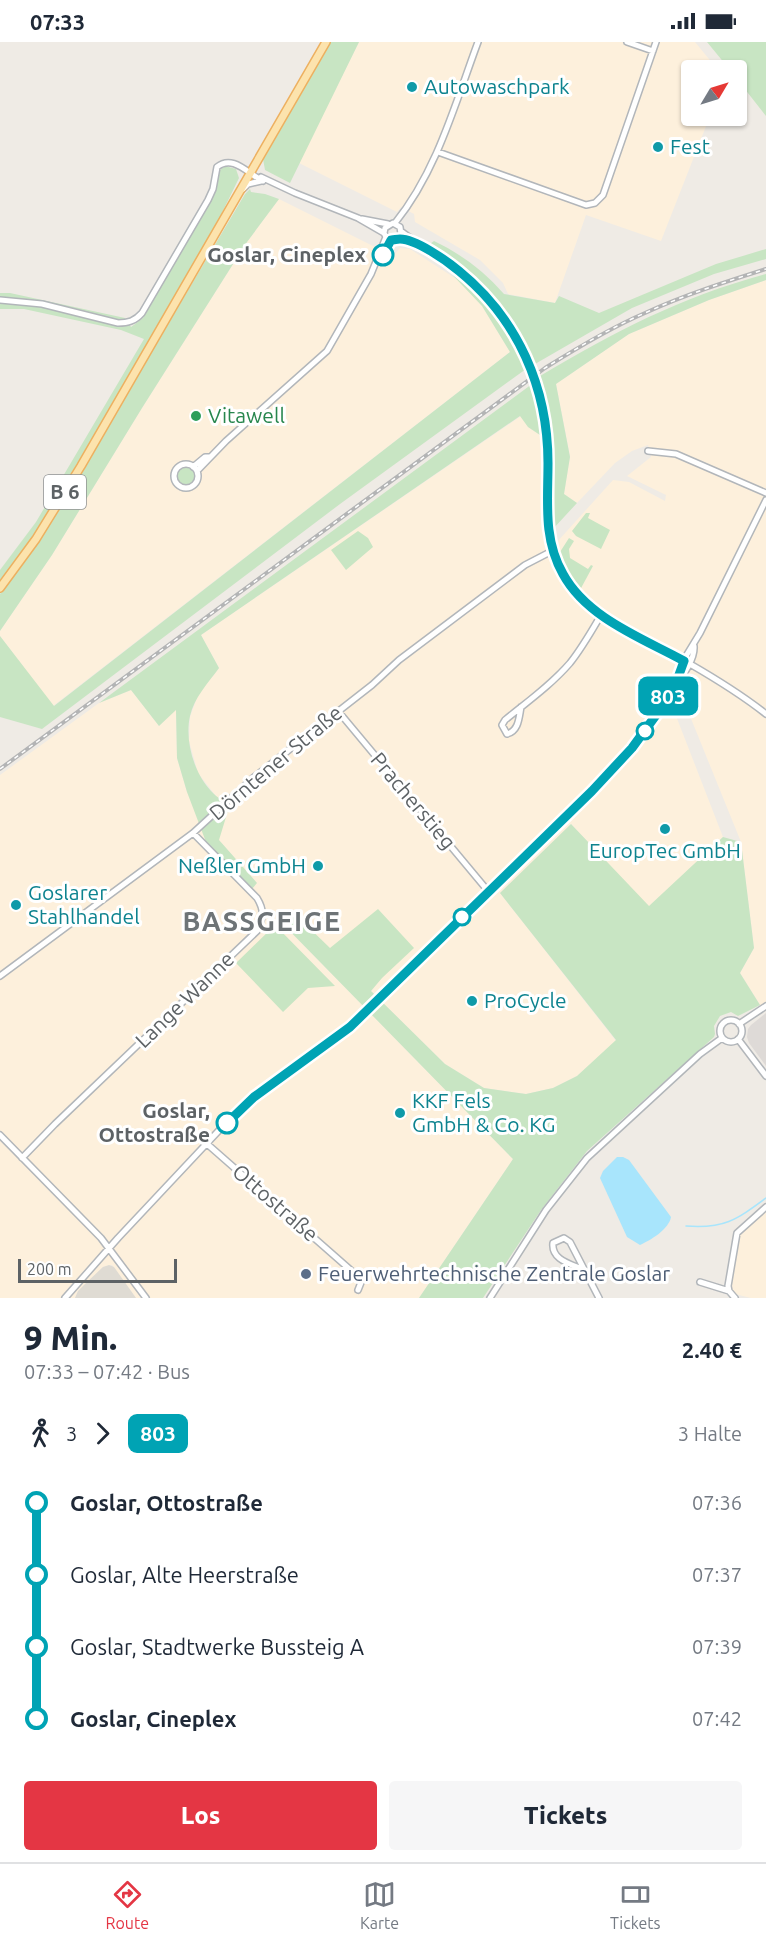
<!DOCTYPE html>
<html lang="de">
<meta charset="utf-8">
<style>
:root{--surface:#fff;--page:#f6f6f7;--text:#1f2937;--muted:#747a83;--line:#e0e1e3;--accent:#e43644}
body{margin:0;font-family:Ubuntu,sans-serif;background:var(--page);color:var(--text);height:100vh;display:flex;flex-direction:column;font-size:22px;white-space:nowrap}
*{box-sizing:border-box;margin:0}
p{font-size:20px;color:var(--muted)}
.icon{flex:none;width:33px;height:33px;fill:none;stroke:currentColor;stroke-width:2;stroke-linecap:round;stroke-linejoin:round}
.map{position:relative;height:1256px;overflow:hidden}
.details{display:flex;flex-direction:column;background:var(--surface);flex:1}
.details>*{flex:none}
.badge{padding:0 12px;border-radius:9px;font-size:21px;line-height:39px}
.needle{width:39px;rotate:52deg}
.controls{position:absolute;left:681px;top:18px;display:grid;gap:12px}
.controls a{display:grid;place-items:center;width:66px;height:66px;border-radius:6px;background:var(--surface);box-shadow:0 2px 4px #0004;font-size:30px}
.scale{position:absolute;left:18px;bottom:15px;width:159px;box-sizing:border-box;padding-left:6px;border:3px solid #5d6265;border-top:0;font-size:16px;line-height:21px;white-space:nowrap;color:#5d6265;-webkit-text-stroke:4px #fff;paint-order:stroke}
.map>.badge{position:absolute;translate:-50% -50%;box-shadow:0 0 0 3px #fff}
.legs{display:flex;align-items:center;gap:9px;height:66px;padding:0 24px;font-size:20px}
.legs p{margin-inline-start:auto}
.head{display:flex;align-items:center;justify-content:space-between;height:102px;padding:0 24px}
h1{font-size:33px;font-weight:800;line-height:45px}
.action{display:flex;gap:12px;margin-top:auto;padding:12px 24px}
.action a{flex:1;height:69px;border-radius:6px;background:var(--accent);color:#fff;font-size:24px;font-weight:800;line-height:69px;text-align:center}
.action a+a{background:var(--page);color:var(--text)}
ul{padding:0 24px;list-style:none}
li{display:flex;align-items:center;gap:21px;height:72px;font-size:22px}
li i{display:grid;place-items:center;width:9px;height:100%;margin:0 8px;background:currentColor}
li i::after{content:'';width:15px;height:15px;margin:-8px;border:4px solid;border-radius:50%;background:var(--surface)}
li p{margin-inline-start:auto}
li:first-child i{background:linear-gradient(#0000 50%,currentColor 0)}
li:last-child i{background:linear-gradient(currentColor 50%,#0000 0)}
.status{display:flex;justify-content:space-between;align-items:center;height:42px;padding:0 30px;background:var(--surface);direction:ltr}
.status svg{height:16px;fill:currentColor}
.dock{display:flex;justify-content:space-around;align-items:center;height:84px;border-top:2px solid var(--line);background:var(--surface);font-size:16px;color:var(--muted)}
.dock a{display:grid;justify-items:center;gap:3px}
.dock .on{color:var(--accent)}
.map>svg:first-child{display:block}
.commercial{fill:#fdf0dc}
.industrial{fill:#dedad7}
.education{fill:#dfdbd3}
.green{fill:#c8e5c3}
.water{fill:#a8e5fc}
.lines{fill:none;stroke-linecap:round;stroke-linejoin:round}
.stream{stroke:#a8e5fc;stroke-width:1.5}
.minor-casing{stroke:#b2b6ba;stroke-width:8}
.major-casing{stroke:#edb060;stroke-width:10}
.minor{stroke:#fff;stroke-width:5}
.major{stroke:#fce3ad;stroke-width:7}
.rail-casing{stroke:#b3b4b5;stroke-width:4}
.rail{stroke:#fff;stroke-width:1.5;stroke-dasharray:4.5;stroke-linecap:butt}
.minor-bridge-casing{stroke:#b2b6ba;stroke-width:8;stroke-linecap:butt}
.minor-bridge{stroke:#fff;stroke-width:5}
.line-1-casing{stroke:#fff;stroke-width:14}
.line-1{stroke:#00a3b4;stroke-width:9}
.culture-dot{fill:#0f9aa8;stroke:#fff;stroke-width:2}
.stop-1-dot{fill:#fff;stroke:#00a3b4;stroke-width:3}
.leisure-dot{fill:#2e9e5b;stroke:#fff;stroke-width:2}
.service-dot{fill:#5c6f8a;stroke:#fff;stroke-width:2}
.labels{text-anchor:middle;stroke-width:6;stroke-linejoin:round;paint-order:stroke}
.shield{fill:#fff;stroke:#8e9193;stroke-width:1.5}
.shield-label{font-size:20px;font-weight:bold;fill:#5d6265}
.culture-label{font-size:21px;fill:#0d838f;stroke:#fff;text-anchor:start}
.stop-label{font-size:21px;font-weight:bold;fill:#5d6265;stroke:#fff;text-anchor:end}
.leisure-label{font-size:21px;fill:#27864d;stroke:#fff;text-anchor:start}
.street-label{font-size:21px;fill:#5d6265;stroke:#fff}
.service-label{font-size:21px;fill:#4e5e75;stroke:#fff;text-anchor:start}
.district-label{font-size:27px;font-weight:bold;letter-spacing:1.5px;fill:#6e7477;stroke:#fff}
</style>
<div class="status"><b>07:33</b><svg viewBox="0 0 49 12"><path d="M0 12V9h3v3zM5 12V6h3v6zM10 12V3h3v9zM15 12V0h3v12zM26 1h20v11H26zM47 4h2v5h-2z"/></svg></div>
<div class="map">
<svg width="766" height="1256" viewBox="0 0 766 1256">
<rect width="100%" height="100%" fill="#efebe5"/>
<path class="commercial" d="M359,0H695L718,28H692V74H710L661,199L586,173L555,261L508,252L503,241L480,218L415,180L414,172L401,165L397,170L299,121Z
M279,157L393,214L400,206L410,207L458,238L482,264L510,310L53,664L0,594V589L52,513L142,366L247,200Z
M766,238V961L760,963L740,931L754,906L741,800L679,647L671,661L723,795L649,865L571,782L500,851L616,999L577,1034L553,1046L526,1052L484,1046L445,1022L371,949L382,936L343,896L330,907L298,875L277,876L513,1117L419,1256H136L112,1223L103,1225L78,1249L75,1256H0V733L99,661L131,648L159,684L176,667L177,716L187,750L252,847L256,841L219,798V758L198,731L189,699L190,675L198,653L219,626L201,593L521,374L528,385L543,395V476L547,503L557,500L613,438L629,440L665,459L666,453L627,434L651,415L648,403L632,409L615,421L577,461L564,452L570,414L556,342L629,292L709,258Z
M766,1168V1256H751L735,1252L732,1249V1243L738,1194Z"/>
<path class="industrial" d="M766,971V1024L749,1001L747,995L748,987L751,983Z"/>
<path class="education" d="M109,1223L114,1225L136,1256H75L78,1249L84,1243L103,1225Z"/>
<path class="green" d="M330,0H359L290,141L265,128L263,117Z
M707,0H766V74L737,37L736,28H730Z
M225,124L236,127L239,136L218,179L113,362L33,495L0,541V528L36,480L144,297L121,288L24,267H0V251H10L125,276L131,285L143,276L216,149L219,129Z
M250,147L251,150L265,152L279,157L247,200L142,366L52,513L0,589V552L38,499L64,458L245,152Z
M434,199C461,212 484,229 504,252L555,261L559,254L599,271L716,222L766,207V217L714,232L632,266L535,322C520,288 498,252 468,228C456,219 443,211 430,202Z
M444,224C480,251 511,284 526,327L340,462L42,687L0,675V594L54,664L510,310L482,264Z
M766,232V238L709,258L629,292L556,342L570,415L564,452L577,461L553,487L552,411L540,334C616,289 681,255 766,232Z
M532,342L541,373L543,395L528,385L520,374L201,593L219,626C208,641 194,656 190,674C183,705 200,751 230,762L219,798L257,841L252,847L206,800L187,750L177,716L176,668L159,684L131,648L99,661Z
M177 434a9 9 0 1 1 18 0a9 9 0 1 1-18 0Z
M586,471H590L588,476L610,488L601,507L576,494L572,489Z
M358,489L368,496L373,505L346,528L331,508Z
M569,496L574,499L569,507L570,516L588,527L591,523L593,524L580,548L564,524L560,510Z
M571,782L649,864L723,795L741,800L754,906L740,931L760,963L738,974L731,970L720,974L714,984L715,992L714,995L587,1109L541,1168L483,1256H419L513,1117L276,875H298L330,906L378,867L414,906L382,936L371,949L445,1022L484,1046L526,1052L553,1046L577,1034L616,998L500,851Z
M275,883L335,944L308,946L283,970L236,921Z"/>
<path class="water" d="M617,1115H623L629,1118L671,1175C669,1187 651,1198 640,1203L627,1195L600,1136L603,1129Z"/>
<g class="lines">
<path class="stream" d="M686,1184C724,1187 736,1178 766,1156"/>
<defs>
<path id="minor" d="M627,0L653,9
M438,110L586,163L595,161L603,153L656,0
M261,135L295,151L358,176L384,191
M243,147L248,142L261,139
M362,177L388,182
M395,181C437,129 455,62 478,0
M402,190C419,203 438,213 456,227C487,250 508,280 527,314
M399,197L416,202
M0,258L42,262L118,281C128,281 135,279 142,271L208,158L213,147L217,125C233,112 248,132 263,139
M539,348C543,369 547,390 548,411C548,440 544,469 549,497C564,568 634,590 690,622C716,637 742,653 766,672
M648,409L676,412L766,451
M174 434a12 12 0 1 1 24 0a12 12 0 1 1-24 0Z
M193,425L205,415H209
M197,429L226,399L327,309L371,232L386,195L384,191L385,186L393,181L400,185L401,192L399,197L391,198L386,195
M676,641L683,619L700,591L766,458
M521,665C519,675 519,689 507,692L502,683L505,678C527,660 551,643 570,621C582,606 591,590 601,573
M338,669L488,849
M0,934L193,791L253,736L372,643L399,618L525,523L552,509
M720 989a11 11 0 1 1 22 0a11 11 0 1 1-22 0Z
M739,982L766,964
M738,997L766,1034
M0,1093L101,1196L146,1256
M206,1101L362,1238L358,1248
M22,1116L55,1082L257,889C263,876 265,869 257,856L193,791
M584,1228C571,1222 551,1218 553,1201L564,1196L570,1200L599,1256
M700,1240L729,1249
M65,1256L118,1196L225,1082L254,1055L350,985L613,728L645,689L676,641C684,633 695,616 694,604
M490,1256L546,1168L587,1116L700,1012L722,996
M735,1256L729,1249L728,1244L737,1191L766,1165"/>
<path id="major" d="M0,546L36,497L81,424L326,0"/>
</defs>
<use href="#minor" class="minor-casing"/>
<use href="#major" class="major-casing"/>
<use href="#minor" class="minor"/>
<use href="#major" class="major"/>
<defs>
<path id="rail" d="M0,727L545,326C577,306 610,286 645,271C684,253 725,240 766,227"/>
</defs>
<use href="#rail" class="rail-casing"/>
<use href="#rail" class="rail"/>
<defs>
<path id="minor-bridge" d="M527,314L539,348"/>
</defs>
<use href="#minor-bridge" class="minor-bridge-casing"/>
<use href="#minor-bridge" class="minor-bridge"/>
</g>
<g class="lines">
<defs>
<path id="line-1" d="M227,1081L254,1055L350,985L592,749L632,706L659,669L676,641L684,619C642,596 587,576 563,532C543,497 548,460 548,421C548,346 518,277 459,229C447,219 416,197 400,197C397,197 394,198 391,198L383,213"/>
</defs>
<use href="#line-1" class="line-1-casing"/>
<use href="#line-1" class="line-1"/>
</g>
<g class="culture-dot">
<circle cx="412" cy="45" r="6"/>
<circle cx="658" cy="105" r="6"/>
<circle cx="665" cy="787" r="6"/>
<circle cx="318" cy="824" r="6"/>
<circle cx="16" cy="863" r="6"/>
<circle cx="472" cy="959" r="6"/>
<circle cx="400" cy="1071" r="6"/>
</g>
<g class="stop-1-dot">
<circle cx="383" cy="213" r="10"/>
<circle cx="645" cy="689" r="8"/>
<circle cx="462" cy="875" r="8"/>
<circle cx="227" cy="1081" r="10"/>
</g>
<circle class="leisure-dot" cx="196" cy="374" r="6"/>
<circle class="service-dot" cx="306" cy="1232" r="6"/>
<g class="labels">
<rect class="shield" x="44" y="433" width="42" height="34" rx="4.5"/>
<g class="shield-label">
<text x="65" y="457">B 6</text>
</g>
<g class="culture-label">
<text x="424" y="52">Autowaschpark</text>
<text x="670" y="112">Fest</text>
<text x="665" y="816" text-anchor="middle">EuropTec GmbH</text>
<text x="306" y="831" text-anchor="end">Neßler GmbH</text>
<text x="28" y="858">Goslarer<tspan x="28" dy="24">Stahlhandel</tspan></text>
<text x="484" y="966">ProCycle</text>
<text x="412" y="1066">KKF Fels<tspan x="412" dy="24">GmbH &amp; Co. KG</tspan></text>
</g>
<g class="stop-label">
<text x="366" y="220">Goslar, Cineplex</text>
<text x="210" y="1076">Goslar,<tspan x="210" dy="24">Ottostraße</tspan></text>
</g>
<g class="leisure-label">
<text x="208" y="381">Vitawell</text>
</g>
<g class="street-label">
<text transform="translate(276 721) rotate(-40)" y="7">Dörntener Straße</text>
<text transform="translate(413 759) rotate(50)" y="7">Pracherstieg</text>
<text transform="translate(185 958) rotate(-44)" y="7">Lange Wanne</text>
<text transform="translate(275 1161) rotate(41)" y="7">Ottostraße</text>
</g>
<g class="service-label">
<text x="318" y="1239">Feuerwehrtechnische Zentrale Goslar</text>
</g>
<g class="district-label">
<text x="262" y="889">BASSGEIGE</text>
</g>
</g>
</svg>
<div class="controls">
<a><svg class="needle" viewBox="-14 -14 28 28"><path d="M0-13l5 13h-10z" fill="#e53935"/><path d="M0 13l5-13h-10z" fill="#747a83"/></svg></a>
</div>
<div class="scale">200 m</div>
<b class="badge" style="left:668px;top:654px;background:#00a3b4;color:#fff">803</b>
</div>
<section class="details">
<div class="head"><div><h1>9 Min.</h1><p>07:33 – 07:42 · Bus</p></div><b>2.40 €</b></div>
<div class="legs"><svg class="icon" aria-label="walk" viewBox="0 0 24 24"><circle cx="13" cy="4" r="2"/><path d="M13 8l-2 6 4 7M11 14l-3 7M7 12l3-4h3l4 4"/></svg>3<svg class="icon" aria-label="forward" viewBox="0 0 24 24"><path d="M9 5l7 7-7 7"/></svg><b class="badge" style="background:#00a3b4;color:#fff">803</b><p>3 Halte</p></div>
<ul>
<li><i style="color:#00a3b4"></i><b>Goslar, Ottostraße</b><p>07:36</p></li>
<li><i style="color:#00a3b4"></i><span>Goslar, Alte Heerstraße</span><p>07:37</p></li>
<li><i style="color:#00a3b4"></i><span>Goslar, Stadtwerke Bussteig A</span><p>07:39</p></li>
<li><i style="color:#00a3b4"></i><b>Goslar, Cineplex</b><p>07:42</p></li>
</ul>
<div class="action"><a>Los</a><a>Tickets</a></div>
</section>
<nav class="dock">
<a class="on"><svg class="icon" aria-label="directions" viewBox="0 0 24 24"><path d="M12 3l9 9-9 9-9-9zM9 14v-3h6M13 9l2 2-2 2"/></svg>Route</a>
<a><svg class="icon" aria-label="map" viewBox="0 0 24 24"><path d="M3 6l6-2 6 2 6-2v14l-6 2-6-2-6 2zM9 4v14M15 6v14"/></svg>Karte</a>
<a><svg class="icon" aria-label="tickets" viewBox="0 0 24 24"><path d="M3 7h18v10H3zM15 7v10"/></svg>Tickets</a>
</nav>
